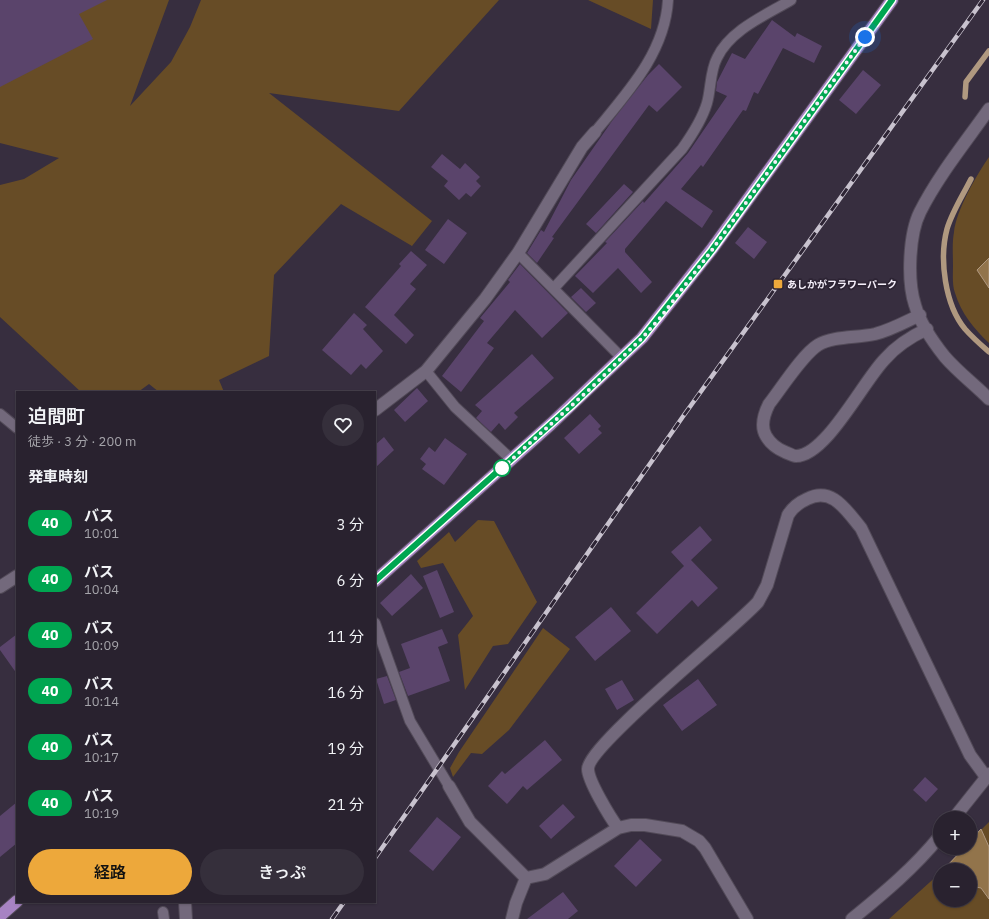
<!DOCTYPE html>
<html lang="ja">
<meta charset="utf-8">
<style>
:root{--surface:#29222f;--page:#352f3b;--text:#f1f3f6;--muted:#a5a4aa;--line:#453f4b;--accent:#eda83b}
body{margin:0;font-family:"IBM Plex Sans","Noto Sans JP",sans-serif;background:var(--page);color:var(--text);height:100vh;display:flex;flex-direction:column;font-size:15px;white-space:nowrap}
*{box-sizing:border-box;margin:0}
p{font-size:13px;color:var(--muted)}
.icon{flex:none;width:22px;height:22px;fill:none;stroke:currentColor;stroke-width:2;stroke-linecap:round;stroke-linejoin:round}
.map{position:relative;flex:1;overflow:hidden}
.panel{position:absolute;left:16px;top:391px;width:360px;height:512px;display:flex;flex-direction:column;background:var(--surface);border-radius:0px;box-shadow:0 1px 3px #0004,0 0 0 1px var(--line)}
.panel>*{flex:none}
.badge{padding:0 8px;border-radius:13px;font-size:14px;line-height:26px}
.buttons{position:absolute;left:933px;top:811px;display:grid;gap:8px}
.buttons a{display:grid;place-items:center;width:44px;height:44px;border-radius:50%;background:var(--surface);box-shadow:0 1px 3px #0004,0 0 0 1px var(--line);font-size:20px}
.you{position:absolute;width:20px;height:20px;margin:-10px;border:3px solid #fff;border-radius:50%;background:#1a73e8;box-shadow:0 0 0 6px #1a73e833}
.map>.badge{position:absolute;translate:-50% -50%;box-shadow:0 0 0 2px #fff}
h2{padding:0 12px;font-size:15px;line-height:36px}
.round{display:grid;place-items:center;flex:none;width:42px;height:42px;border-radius:21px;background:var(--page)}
.head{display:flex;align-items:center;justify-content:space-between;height:68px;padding:0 12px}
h1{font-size:19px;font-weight:600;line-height:30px}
.cta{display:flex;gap:8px;margin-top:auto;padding:8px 12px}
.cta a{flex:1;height:46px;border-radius:24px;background:var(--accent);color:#111;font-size:16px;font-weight:600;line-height:46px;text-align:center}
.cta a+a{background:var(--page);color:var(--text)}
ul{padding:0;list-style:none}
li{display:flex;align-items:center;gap:12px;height:56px;padding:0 12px}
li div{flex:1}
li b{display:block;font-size:15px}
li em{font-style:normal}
li .badge{min-width:44px;font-weight:700;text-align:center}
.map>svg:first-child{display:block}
.green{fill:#674c26}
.water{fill:#92744b;stroke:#b09980}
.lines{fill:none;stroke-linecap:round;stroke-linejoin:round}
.stream{stroke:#b09980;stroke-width:5.5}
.building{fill:#5a446b}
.lane-casing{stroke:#524a58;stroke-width:12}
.street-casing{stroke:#524a58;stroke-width:14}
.secondary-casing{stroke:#524a58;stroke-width:14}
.primary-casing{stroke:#524a58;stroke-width:14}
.lane{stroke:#73697c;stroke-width:10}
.street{stroke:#73697c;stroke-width:12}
.secondary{stroke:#73697c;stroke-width:12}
.primary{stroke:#a783c3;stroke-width:12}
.rail-casing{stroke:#c8c2ce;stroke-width:4.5}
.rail{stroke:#2d2434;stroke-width:3;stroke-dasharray:9;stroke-linecap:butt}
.line-casing{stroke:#fff;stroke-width:9}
.line{stroke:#00a651;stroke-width:6}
.walk{stroke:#f5effa;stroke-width:4;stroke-dasharray:0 7.2}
.poi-dot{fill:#eda83b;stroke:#2d2434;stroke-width:1.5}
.stop-dot{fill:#fff;stroke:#00a651;stroke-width:2}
.labels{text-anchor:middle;stroke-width:3.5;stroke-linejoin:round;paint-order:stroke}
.poi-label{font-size:10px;font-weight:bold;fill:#f5effa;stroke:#2d2434;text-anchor:start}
</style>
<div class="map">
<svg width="989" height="919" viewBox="0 0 989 919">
<rect width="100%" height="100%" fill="#372e3f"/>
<path class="green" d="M0,0H169L130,106L171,62L190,27L201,0H499L399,111L269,93L432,221L412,246L341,204L274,275L269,356L219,380L224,392H159L149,384L138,392H81L0,317V185L24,179L59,158L0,143Z
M588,0H653L651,29Z
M989,157V343C974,329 961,313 955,293C952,285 953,274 953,266C953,254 952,243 954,232C956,211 977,174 989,157Z
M478,520L494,521L537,602L508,644L493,646L465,690L458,635L473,616L443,563L421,568L417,561L449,532L455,542Z
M543,628L570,649L509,730L482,754L471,753L453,777L450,768L459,752Z
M989,822V919H889L940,873V900H970V870H943L964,848H970V841Z"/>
<path class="water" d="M989,258V288L977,270Z
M981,829L989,847V899L981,888L970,886V870H946L945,868L964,848H970V841Z"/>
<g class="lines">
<path class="stream" d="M965,97L966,82L989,51
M971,179C963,195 952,212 947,229C939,259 945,305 965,329C972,337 981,345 989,352"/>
</g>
<path class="building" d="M0,0H107L79,14L93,39L0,87Z
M772,20L795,37L797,33L822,46L814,63L783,48L758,94L754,92L746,111L743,110L703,167L701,165L681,189L713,211L702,228L666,201L625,249V252L652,282L641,293L618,268L593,293L575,276L607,243L605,242L643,201L644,203L688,153L727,96L716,91L717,82L732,53L745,59Z
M659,64L682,87L657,112L649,105L552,237L554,238L537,263L527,253L541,230L544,232L571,180L612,121L648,75Z
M863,70L881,85L856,114L839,100Z
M442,154L460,169L465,163L480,177L476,181L481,186L471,197L466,193L459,200L444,186L448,181L431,167Z
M624,184L633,192L596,233L586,224Z
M448,219L467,233L444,264L425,250Z
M748,227L767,242L754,259L735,243Z
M411,251L427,265L410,284L416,289L394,315L414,335L406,344L365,307L401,266L399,264Z
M520,264L568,313L542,338L515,310L487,343L494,348L461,392L442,376L484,321L480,318L510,282L508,280Z
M581,288L596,303L586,312L571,297Z
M354,313L367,325L363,329L383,351L366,369L361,364L351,375L322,350Z
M532,354L554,378L514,413L518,417L505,430L499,423L491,432L476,418L482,411L475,405Z
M417,388L428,401L405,422L394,410Z
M590,414L601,426L598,429L602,433L579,454L564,438Z
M384,437L394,450L375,468V445Z
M445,438L467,454L444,485L422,469L426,464L420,459L429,447L435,452Z
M700,526L712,540L691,560L718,588L698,607L692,600L657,634L636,613L684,566L671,552Z
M437,570L454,612L440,618L423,576Z
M411,574L423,588L392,616L380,603Z
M611,607L631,631L595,661L575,637Z
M442,629L448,643L438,647L450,681L408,696L399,672L410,668L401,644Z
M17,634V674L0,650V647Z
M387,676L396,700L384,704L376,679Z
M698,679L717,705L682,731L663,705Z
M622,680L634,700L617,710L605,689Z
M545,740L562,760L527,790L523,786L507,804L488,786L502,771L505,774Z
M925,777L938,789L926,802L913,790Z
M17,802V843L0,857V816Z
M563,804L575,817L551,839L539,826Z
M437,817L461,837L433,871L409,851Z
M640,839L662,860L636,887L614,866Z
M563,892L578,911L568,919H527Z"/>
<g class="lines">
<defs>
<path id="lane" d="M595,132C627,93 665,53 668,0
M518,253L622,358
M554,288L682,149C692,135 702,120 707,103C711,89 710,71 717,58C730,30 766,15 791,0
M426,371L455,407L512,460
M0,414L17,428
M375,623L410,721L449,786
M163,912L164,919"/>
<path id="street" d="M375,410L426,371L485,299L518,253L582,147L595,132
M0,587L17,576
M449,786L470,822L526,878
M618,828C610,817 588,781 588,769C588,745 734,629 758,602L767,585L788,515C793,507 798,503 807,499C832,486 846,510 861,528L970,755L986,777
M526,878L545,874L618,828L631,825H645L682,831L699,841L705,848L747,919
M512,919L516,903L526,878"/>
<path id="secondary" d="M989,109C965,143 938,176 920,212C909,234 907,281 915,305C920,323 933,342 945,357C958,372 975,385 989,399
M920,315C905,322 891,330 875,334C857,338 833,336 818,345C802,355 781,389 769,404C764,414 760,426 766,436C770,443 778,449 785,452C788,453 793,456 796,456C826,456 864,380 885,359C897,345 910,337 927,329
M954,818L989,774
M185,902L186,919
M852,919C884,893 914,868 940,836"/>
<path id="primary" d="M375,581L551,424L642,338L712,249L892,0
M0,916L17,901"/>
</defs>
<use href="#lane" class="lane-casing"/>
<use href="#street" class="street-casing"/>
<use href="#secondary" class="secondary-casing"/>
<use href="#primary" class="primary-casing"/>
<use href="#lane" class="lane"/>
<use href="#street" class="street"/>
<use href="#secondary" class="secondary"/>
<use href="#primary" class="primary"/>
<defs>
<path id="rail" d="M375,858L684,415L983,0
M332,919L344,902"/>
</defs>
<use href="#rail" class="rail-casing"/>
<use href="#rail" class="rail"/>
</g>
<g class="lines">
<defs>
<path id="line" d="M375,581L571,406L642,338L712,250L892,0"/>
</defs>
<use href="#line" class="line-casing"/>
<use href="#line" class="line"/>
<path class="walk" d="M502,468L500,470L591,388L642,338L660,318L712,250L865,37"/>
</g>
<rect class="poi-dot" x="773" y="279" width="10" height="10" rx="2"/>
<circle class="stop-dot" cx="502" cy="468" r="8"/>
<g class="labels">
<g class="poi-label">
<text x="787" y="288">あしかがフラワーパーク</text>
</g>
</g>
</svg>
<div class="buttons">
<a>+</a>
<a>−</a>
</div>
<div class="you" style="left:865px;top:37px"></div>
<section class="panel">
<div class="head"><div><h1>迫間町</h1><p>徒歩 · 3 分 · 200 m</p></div><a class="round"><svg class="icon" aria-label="heart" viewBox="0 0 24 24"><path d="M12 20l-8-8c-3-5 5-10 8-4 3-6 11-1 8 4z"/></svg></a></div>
<h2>発車時刻</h2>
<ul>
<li><span class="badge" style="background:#00a651;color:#fff">40</span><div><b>バス</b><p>10:01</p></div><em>3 分</em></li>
<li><span class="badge" style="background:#00a651;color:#fff">40</span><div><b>バス</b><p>10:04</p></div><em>6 分</em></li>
<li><span class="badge" style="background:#00a651;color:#fff">40</span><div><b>バス</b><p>10:09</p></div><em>11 分</em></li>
<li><span class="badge" style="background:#00a651;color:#fff">40</span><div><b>バス</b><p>10:14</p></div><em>16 分</em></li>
<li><span class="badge" style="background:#00a651;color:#fff">40</span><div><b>バス</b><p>10:17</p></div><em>19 分</em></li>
<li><span class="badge" style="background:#00a651;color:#fff">40</span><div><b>バス</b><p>10:19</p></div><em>21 分</em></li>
</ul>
<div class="cta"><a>経路</a><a>きっぷ</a></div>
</section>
</div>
